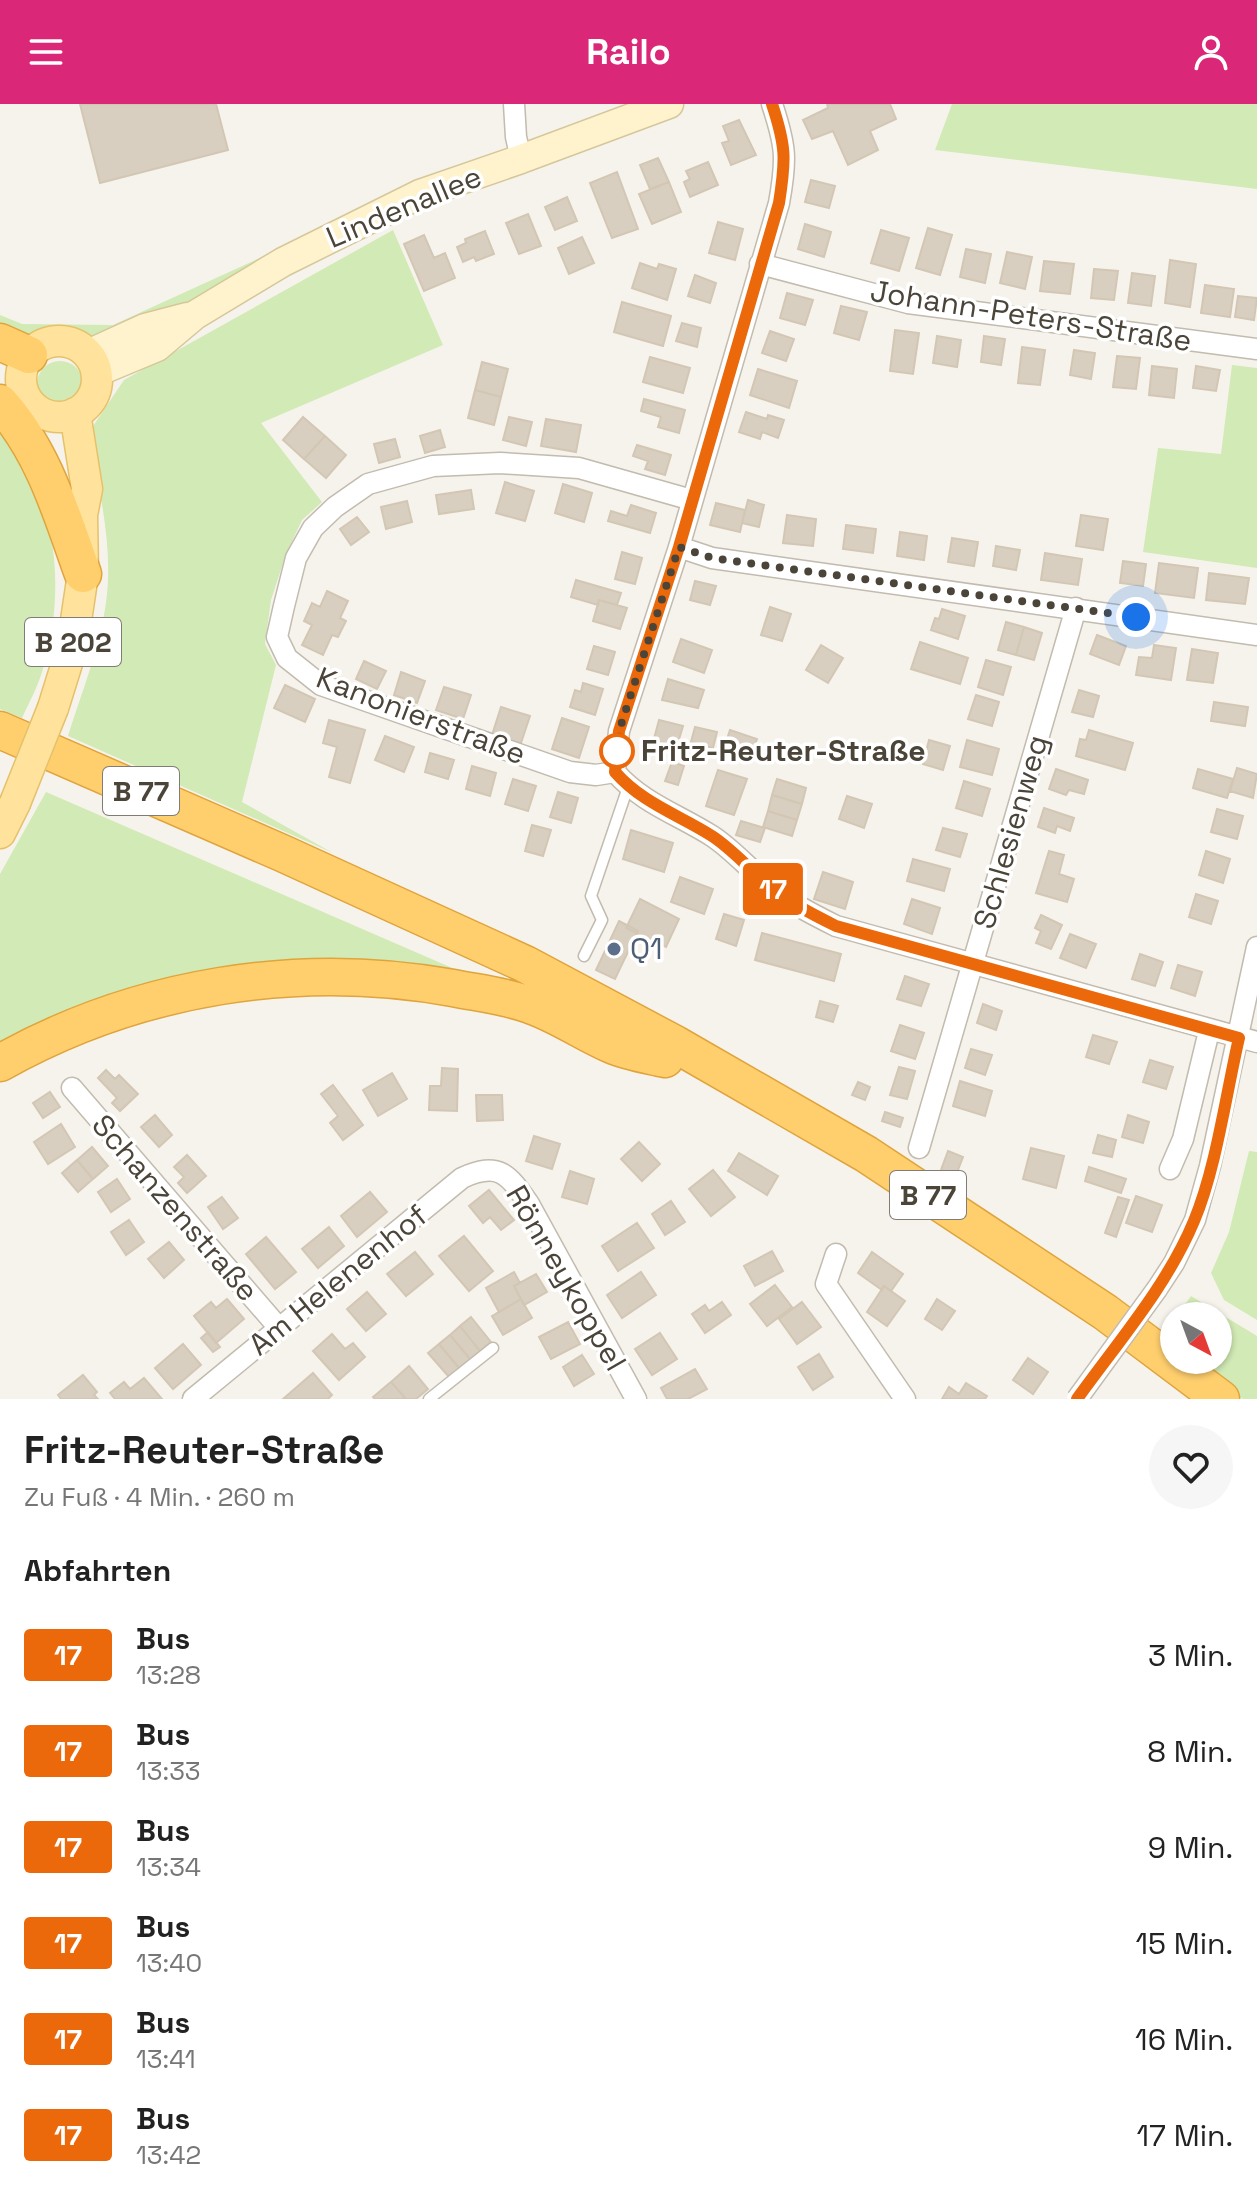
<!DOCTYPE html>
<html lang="de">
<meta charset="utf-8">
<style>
:root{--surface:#fff;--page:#f6f6f6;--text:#222;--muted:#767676;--accent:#db2777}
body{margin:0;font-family:"Space Grotesk",sans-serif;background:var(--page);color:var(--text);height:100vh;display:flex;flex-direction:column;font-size:30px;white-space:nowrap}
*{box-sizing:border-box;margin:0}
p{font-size:26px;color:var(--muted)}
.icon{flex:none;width:44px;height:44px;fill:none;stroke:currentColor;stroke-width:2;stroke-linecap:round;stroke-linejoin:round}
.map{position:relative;height:1295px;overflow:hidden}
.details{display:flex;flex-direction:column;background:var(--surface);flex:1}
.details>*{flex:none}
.badge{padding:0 16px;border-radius:6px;font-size:28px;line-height:52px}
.needle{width:52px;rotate:139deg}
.tools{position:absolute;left:1160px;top:1198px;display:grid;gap:16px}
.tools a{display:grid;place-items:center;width:72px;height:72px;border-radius:50%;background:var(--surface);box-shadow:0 2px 6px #0004;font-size:40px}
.you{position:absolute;width:40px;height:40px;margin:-20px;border:6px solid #fff;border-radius:50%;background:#1a73e8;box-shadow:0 0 0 12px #1a73e833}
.map>.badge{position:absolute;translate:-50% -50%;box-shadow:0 0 0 4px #fff}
h2{padding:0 24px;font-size:30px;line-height:72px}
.round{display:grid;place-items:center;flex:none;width:84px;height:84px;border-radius:42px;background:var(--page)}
.overview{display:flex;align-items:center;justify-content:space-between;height:136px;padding:0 24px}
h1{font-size:38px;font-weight:700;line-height:60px}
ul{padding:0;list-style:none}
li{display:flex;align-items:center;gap:24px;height:96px;padding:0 24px}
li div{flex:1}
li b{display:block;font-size:30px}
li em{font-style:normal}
li .badge{min-width:88px;font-weight:700;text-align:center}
header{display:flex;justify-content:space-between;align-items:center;height:104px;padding:0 24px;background:var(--accent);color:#fff;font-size:36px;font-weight:700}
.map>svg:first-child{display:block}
.green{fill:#d2eab5}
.building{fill:#d8cfc1;stroke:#d3c7b4;stroke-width:2}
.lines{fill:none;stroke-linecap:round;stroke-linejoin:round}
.lane-casing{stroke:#c2bbae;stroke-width:13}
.street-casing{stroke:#c2bbae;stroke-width:23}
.secondary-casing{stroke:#d6c79b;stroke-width:31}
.primary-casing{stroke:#e6c16a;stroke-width:33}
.highway-casing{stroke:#e0a43c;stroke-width:39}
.lane{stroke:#fff;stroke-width:10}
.street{stroke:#fff;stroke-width:20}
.secondary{stroke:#fff3cd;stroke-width:28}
.primary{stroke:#ffe39c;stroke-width:30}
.highway{stroke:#ffcf6e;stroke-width:36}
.street-bridge-casing{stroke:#c2bbae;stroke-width:23;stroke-linecap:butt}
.primary-bridge-casing{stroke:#e6c16a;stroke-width:33;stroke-linecap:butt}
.street-bridge{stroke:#fff;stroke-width:20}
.primary-bridge{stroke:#ffe39c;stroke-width:30}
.line-casing{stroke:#fff;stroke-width:18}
.line{stroke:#eb690a;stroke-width:12}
.walk{stroke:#4b4439;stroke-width:8;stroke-dasharray:0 14.4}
.stop-dot{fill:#fff;stroke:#eb690a;stroke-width:4}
.service-dot{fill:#5c6f8a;stroke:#fff;stroke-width:3}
.labels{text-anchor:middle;stroke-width:7;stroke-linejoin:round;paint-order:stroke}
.shield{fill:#fff;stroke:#817c74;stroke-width:2}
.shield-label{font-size:28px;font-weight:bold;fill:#4b4439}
.street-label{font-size:30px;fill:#4b4439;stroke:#fff}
.stop-label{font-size:30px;font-weight:bold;fill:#4b4439;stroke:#fff;text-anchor:start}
.service-label{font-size:30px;fill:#4e5e75;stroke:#fff;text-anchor:start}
</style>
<header><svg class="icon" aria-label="menu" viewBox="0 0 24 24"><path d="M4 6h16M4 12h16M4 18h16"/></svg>Railo<svg class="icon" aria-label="person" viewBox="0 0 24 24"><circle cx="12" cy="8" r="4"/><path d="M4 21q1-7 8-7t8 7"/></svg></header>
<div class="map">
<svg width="1257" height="1295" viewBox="0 0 1257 1295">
<rect width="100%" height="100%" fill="#f6f3ec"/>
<path class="green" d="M952,0H1257V85L935,46Z
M393,126L443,241L261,319L322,398L302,416L286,450L271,496L265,540L276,561L242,698L333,749L68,632C84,581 106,529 108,476C110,427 97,376 89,328L124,276Z
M286,142L196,194L98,240H89L60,230L26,240L0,232V211L22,220L113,221Z
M37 280a23 23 0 1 1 46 0a23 23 0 1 1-46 0Z
M1232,261L1257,264V464L1143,448L1158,344L1221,350Z
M0,320C14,347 34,375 43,403C61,454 58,518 42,568C37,584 29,599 22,614L0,605Z
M46,688L503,886L351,867L0,949V770Z
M1249,1047L1257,1048V1216L1224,1196L1211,1169L1229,1128Z
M1191,1192L1257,1232V1295H1243L1193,1256H1218V1212H1177Z"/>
<path class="building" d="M80,0H216L228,46L100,79Z
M827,0H890L896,15L870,27L878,46L848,61L833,27L812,35L803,16L828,4Z
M739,16L756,51L731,61L722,39L729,37L723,22Z
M658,54L669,78L650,85L640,61Z
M708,58L718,81L690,93L684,78L690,75L686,67Z
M617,68L638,125L612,134L590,79Z
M811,76L835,82L829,104L805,98Z
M669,78L681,108L652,120L639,90Z
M567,93L577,117L555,126L545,103Z
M528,110L541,142L519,150L506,119Z
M718,118L743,125L735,156L709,149Z
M805,120L831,128L824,153L798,145Z
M928,124L952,131L940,171L916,164Z
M881,126L909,134L899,167L871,159Z
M485,127L494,150L476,157L474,153L463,158L457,143L466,139L465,135Z
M424,131L434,154L445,149L455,174L424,187L404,140Z
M582,133L594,159L569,170L558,144Z
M966,145L991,150L985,179L960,173Z
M1007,148L1032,153L1025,185L1000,179Z
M1170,156L1196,160L1190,203L1165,199Z
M1044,157L1074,160L1070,190L1040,187Z
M640,159L657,165L659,160L676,165L667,196L632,184Z
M1094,165L1118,167L1114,196L1091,194Z
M1132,169L1155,172L1151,202L1128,199Z
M695,171L716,179L710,199L688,192Z
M1205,181L1234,185L1230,213L1201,209Z
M787,189L813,196L805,221L780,214Z
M1238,192L1257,194L1254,216L1235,213Z
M622,198L671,212L663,242L614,228Z
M841,202L867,208L859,236L834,229Z
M682,219L701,224L697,243L676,237Z
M895,226L919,229L913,270L890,267Z
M770,227L794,235L786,257L762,249Z
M937,232L961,236L957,263L933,259Z
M984,232L1005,235L1001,261L981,258Z
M1022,243L1045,246L1040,281L1018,279Z
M1074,246L1095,249L1091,275L1070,271Z
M1117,252L1140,254L1136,285L1113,283Z
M650,253L690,264L683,289L643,278Z
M482,258L508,265L501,293L475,286Z
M1152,262L1177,265L1174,294L1149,291Z
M1196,262L1220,266L1216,287L1193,284Z
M758,265L797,277L789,304L750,291Z
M475,286L501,293L494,321L468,314Z
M644,295L685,306L679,329L658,323L661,313L641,307Z
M746,308L767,315L768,311L784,316L778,334L762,328L760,335L739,328Z
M303,313L325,332L304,355L283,336Z
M509,313L532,318L526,342L503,336Z
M546,315L581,321L576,348L541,342Z
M440,326L445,343L425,349L420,332Z
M325,332L346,351L326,374L304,355Z
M395,335L400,353L379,359L374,340Z
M637,341L671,351L665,371L645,365L648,357L633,352Z
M505,378L534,387L525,417L496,409Z
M563,380L592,389L584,418L555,409Z
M471,386L474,405L439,410L436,391Z
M748,396L764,401L759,423L742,419Z
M407,397L412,418L386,425L381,403Z
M716,399L745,406L740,428L710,421Z
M631,401L656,409L650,429L608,417L611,407L627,412Z
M787,411L816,415L813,442L783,439Z
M1081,411L1108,415L1103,446L1076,442Z
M357,413L369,428L351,441L340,425Z
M846,421L876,425L873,449L843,445Z
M900,428L927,432L924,456L897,452Z
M952,434L978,438L974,462L948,458Z
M996,442L1020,446L1016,466L993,462Z
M622,448L642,454L635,480L615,475Z
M1045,449L1082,455L1078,481L1041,476Z
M1123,457L1146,460L1143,482L1120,479Z
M1159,459L1198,464L1194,494L1155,489Z
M1209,469L1249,474L1245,500L1206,496Z
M576,476L621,489L617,501L599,496L598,501L571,493Z
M695,477L716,482L710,501L690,496Z
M327,487L348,497L340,514L346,517L338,533L332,531L323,551L302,541L312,521L304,517L312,499L320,503Z
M599,496L627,504L620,525L593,517Z
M770,503L791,510L782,537L761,531Z
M942,505L965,512L958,535L931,526L935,514L939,515Z
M1006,518L1024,523L1016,551L998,546Z
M1024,523L1042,529L1034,556L1016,551Z
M1097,531L1126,542L1119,561L1090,550Z
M681,535L712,546L704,569L673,558Z
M920,538L968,554L960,580L911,565Z
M821,541L843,554L828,579L806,566Z
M1154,541L1176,544L1171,576L1136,571L1139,553L1152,554Z
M594,542L615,548L608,571L587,565Z
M1192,545L1218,549L1213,579L1187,576Z
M986,556L1011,563L1003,591L978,583Z
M364,557L386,567L377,585L356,575Z
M401,568L425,577L417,599L394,591Z
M668,575L704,586L698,604L662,596Z
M583,579L603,585L595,611L570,603L575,586L581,588Z
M285,581L315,595L305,618L274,604Z
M444,583L471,591L463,615L436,606Z
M1079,586L1099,592L1093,613L1072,608Z
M976,591L999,598L992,622L968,615Z
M1214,598L1248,603L1245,622L1211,617Z
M501,603L530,612L521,639L492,631Z
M562,614L589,623L579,654L552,645Z
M329,616L365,626L350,679L329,673L337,643L323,639Z
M659,616L683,622L675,649L652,642Z
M695,623L717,628L713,644L691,638Z
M730,626L757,635L752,647L726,638Z
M1089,626L1133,639L1125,666L1076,652L1080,635L1086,636Z
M385,632L414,643L404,668L375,656Z
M929,636L950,642L943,666L923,660Z
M967,636L999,645L992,671L960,663Z
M430,649L454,656L448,675L425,668Z
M672,658L684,662L678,681L665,677Z
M472,662L496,669L490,692L466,685Z
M1237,664L1257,670L1253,694L1230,687Z
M1056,665L1088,676L1084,690L1069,686L1066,691L1049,685Z
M1198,665L1233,675L1227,694L1193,684Z
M718,666L747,675L734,711L706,702Z
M513,675L536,682L528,707L505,700Z
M777,675L806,684L802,700L772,691Z
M964,677L990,685L982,712L956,704Z
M558,688L578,694L571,719L550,713Z
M772,691L802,700L797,716L768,707Z
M847,692L872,700L864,724L839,715Z
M1044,704L1074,714L1070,727L1057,722L1055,729L1038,723Z
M1217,705L1243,712L1237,735L1211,728Z
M768,707L797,716L792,732L763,723Z
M741,717L765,724L760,738L736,731Z
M532,721L551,726L543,752L525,747Z
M943,724L967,730L960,753L936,746Z
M631,726L673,739L664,768L623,755Z
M1049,747L1064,751L1059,770L1074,775L1067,798L1036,789Z
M1206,747L1230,755L1223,779L1199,771Z
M913,755L950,765L944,787L907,777Z
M823,768L853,778L845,805L814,795Z
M680,773L713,785L704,810L671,798Z
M1196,790L1218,797L1211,820L1189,813Z
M640,795L679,815L666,843L626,824Z
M912,795L940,804L932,830L904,820Z
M724,810L744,816L736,842L716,835Z
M1041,811L1062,821L1051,845L1036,839L1041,827L1035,824Z
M619,817L638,827L615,875L596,866Z
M762,829L841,850L834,877L755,856Z
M1070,830L1096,840L1086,864L1060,854Z
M1140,850L1163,858L1155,882L1132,875Z
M1178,861L1202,868L1195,892L1171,884Z
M905,872L929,880L921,902L897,895Z
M820,897L838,902L833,918L816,913Z
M983,900L1002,907L996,926L977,919Z
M900,921L924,929L915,955L891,947Z
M1093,931L1117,938L1109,960L1086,953Z
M971,945L992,951L985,971L965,964Z
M1150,956L1173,963L1166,985L1143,978Z
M899,963L915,967L907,995L890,991Z
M442,964L458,965L457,1007L429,1006L430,982H441Z
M106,966L115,975L119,971L138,990L120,1007L112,999L117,994L98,974Z
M392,969L407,995L378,1012L363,986Z
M960,977L992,987L985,1012L953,1002Z
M858,978L870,983L865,996L852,991Z
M333,981L363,1021L343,1036L330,1019L338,1012L321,990Z
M50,988L60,1003L43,1014L33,999Z
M476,991H502L503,1016L477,1017Z
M885,1008L903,1014L900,1023L882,1017Z
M155,1011L172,1031L159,1043L141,1023Z
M1128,1011L1149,1018L1143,1039L1122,1033Z
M61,1020L75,1043L48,1060L34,1038Z
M1098,1031L1116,1036L1112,1053L1093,1049Z
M534,1032L560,1040L552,1065L526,1057Z
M639,1038L660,1060L642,1077L621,1055Z
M92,1043L108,1062L93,1075L77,1056Z
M1031,1044L1064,1052L1056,1084L1023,1075Z
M948,1047L963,1053L956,1071L941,1066Z
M739,1049L778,1072L767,1091L728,1067Z
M187,1051L206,1072L187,1089L178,1079L184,1073L174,1063Z
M77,1056L93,1075L78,1088L62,1069Z
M1089,1063L1126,1075L1121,1089L1085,1077Z
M713,1066L735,1093L711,1112L689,1085Z
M570,1067L594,1075L587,1100L562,1093Z
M117,1075L130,1095L111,1108L98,1088Z
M489,1086L514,1116L501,1126L490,1113L483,1119L469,1102Z
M370,1088L387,1108L357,1133L341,1112Z
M1136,1092L1162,1101L1152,1128L1126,1119Z
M222,1093L238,1114L223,1125L208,1103Z
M1118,1093L1129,1096L1116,1133L1105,1129Z
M671,1097L685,1118L665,1131L652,1110Z
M129,1116L144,1138L126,1151L111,1128Z
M637,1119L654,1144L618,1167L602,1142Z
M329,1123L344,1142L318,1164L302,1145Z
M464,1132L493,1167L469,1187L439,1152Z
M266,1133L296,1168L275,1185L246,1150Z
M169,1138L184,1156L164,1174L148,1155Z
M772,1147L783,1167L755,1182L744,1162Z
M415,1148L433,1170L406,1192L387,1170Z
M872,1148L903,1170L891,1187L884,1182L882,1186L858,1169Z
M514,1168L520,1179L514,1182L521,1195L499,1208L486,1184Z
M641,1168L656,1191L622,1214L607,1191Z
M536,1170L547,1188L524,1201L514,1182Z
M775,1181L792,1203L767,1222L750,1200Z
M884,1182L905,1197L887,1222L867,1208Z
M367,1188L386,1210L366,1227L347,1205Z
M227,1195L244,1215L216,1239L194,1212L211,1198L216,1204Z
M521,1195L532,1214L503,1231L492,1212Z
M937,1195L955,1207L942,1226L925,1215Z
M722,1198L731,1211L705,1229L692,1210L705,1201L709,1207Z
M802,1198L821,1223L797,1240L779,1215Z
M471,1213L491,1238L480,1247L460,1222Z
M568,1218L580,1240L551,1255L539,1233Z
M460,1222L480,1247L470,1255L450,1231Z
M208,1228L220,1243L213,1248L201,1234Z
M660,1229L677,1255L652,1271L635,1245Z
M332,1230L345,1245L353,1239L365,1253L339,1276L313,1247Z
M450,1231L470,1255L459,1264L439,1240Z
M183,1240L201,1261L173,1285L155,1264Z
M439,1240L459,1264L449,1273L428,1249Z
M819,1250L833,1273L813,1286L798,1263Z
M582,1251L594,1270L574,1282L563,1263Z
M1028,1254L1048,1268L1033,1290L1013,1276Z
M409,1262L428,1285L416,1295H406L391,1278Z
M695,1265L707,1285L688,1295H667L661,1284Z
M313,1269L332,1291L328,1295H283Z
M83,1271L97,1288L94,1291L98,1295H61L58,1291Z
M144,1274L162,1295H115L110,1289L124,1278L130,1285Z
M391,1278L406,1295H375L373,1293Z
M966,1279L987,1292L985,1295H942L949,1283L959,1290Z"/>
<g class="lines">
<defs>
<path id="lane" d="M584,852L602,816L591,792L628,683
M429,1295L493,1244"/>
<path id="street" d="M514,0L516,33L521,55
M772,0C786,42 787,55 779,99L679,443L619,627L615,668C642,699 679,711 712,732C732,745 749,765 768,780C788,798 812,810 836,822L1257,938
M760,160L908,199L1257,245
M679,443L712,454L1257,531
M615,668L596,671L570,668L321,581L287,554L277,533L284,502L296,454L313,424L335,403L368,380L433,362L500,359L579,364L692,396
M72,984L279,1224
M919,1044L1076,504
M1170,1065L1183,1035L1209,927
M836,1150L826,1180L905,1295
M1157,1185L1174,1159L1195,1116L1210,1062L1257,843
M193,1295L462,1074C499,1057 508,1070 529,1100L636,1295"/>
<path id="secondary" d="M88,250L145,224L187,213
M97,268L157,243L195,211L283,158L420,90L521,55L669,0"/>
<path id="primary" d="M21 275a38 38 0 1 1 76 0a38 38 0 1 1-76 0Z
M53,604L72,543L83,470L82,411L87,385L75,309
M0,729L15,699"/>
<path id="highway" d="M0,238L29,251
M0,299C44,348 61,409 83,470
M0,626L282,749L525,860L675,940L866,1050L1105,1208L1221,1295
M0,959C137,882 298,856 453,884C478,889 506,892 530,901C559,911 584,929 612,941C628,948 648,951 665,955"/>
</defs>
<use href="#lane" class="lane-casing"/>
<use href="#street" class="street-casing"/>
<use href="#secondary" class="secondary-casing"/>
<use href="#primary" class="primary-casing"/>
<use href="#highway" class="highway-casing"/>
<use href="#lane" class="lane"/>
<use href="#street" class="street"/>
<use href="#secondary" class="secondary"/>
<use href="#primary" class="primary"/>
<use href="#highway" class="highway"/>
<defs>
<path id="street-bridge" d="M1077,1295L1157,1185"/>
<path id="primary-bridge" d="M15,699L53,604"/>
</defs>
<use href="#street-bridge" class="street-bridge-casing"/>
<use href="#primary-bridge" class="primary-bridge-casing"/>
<use href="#street-bridge" class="street-bridge"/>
<use href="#primary-bridge" class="primary-bridge"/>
</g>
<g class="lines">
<defs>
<path id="line" d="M772,0C786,42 786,55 779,99L679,443L619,627L615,668C642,699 679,711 712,732C732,745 749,765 768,780C788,798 812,810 836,822L1239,934C1226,990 1216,1065 1194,1117C1167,1182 1118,1238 1077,1295"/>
</defs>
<use href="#line" class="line-casing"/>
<use href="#line" class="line"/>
<path class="walk" d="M617,647L619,627L679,443L712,454L1136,513"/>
</g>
<circle class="stop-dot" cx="617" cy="647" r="16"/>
<circle class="service-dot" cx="614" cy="845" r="8"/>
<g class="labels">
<g class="shield">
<rect x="25" y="514" width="96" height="48" rx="6"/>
<rect x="103" y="663" width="76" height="48" rx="6"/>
<rect x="890" y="1067" width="76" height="48" rx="6"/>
</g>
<g class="shield-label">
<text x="73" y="548">B 202</text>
<text x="141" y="697">B 77</text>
<text x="928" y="1101">B 77</text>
</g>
<g class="street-label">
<text transform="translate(404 103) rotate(-23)" y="10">Lindenallee</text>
<text transform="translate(1031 212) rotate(9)" y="10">Johann-Peters-Straße</text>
<text transform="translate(421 612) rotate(21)" y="10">Kanonierstraße</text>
<text transform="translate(1011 728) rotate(-74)" y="10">Schlesienweg</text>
<text transform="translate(175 1104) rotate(49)" y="10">Schanzenstraße</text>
<text transform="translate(566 1174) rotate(60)" y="10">Rönneykoppel</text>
<text transform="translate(338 1176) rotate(-39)" y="10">Am Helenenhof</text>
</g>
<g class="stop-label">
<text x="641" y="657">Fritz-Reuter-Straße</text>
</g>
<g class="service-label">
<text x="630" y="855">Q1</text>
</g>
</g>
</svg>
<div class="tools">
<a><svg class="needle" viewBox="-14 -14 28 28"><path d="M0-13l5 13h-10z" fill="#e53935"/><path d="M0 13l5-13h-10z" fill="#767676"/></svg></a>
</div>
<div class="you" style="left:1136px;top:513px"></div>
<b class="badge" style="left:773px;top:785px;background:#eb690a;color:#fff">17</b>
</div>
<section class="details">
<div class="overview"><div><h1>Fritz-Reuter-Straße</h1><p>Zu Fuß · 4 Min. · 260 m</p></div><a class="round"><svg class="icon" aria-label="heart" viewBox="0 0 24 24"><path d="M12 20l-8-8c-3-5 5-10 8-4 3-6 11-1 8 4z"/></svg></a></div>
<h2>Abfahrten</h2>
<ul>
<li><span class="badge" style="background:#eb690a;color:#fff">17</span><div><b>Bus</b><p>13:28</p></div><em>3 Min.</em></li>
<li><span class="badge" style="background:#eb690a;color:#fff">17</span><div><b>Bus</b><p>13:33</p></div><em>8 Min.</em></li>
<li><span class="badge" style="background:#eb690a;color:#fff">17</span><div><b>Bus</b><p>13:34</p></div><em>9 Min.</em></li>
<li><span class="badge" style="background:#eb690a;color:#fff">17</span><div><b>Bus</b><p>13:40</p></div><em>15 Min.</em></li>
<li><span class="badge" style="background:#eb690a;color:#fff">17</span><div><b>Bus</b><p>13:41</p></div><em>16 Min.</em></li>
<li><span class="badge" style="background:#eb690a;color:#fff">17</span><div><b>Bus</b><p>13:42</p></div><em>17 Min.</em></li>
</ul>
</section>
